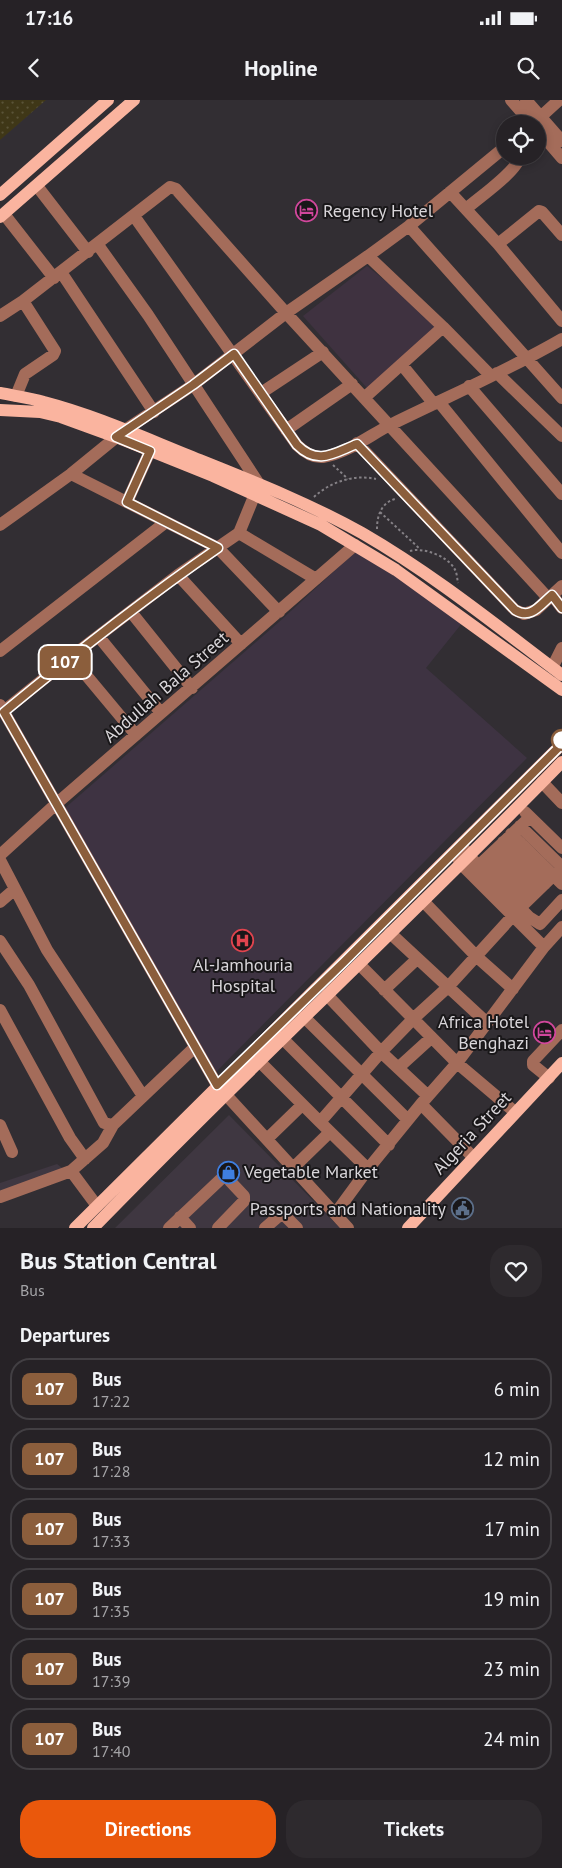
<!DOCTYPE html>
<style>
:root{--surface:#262226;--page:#2e2a2e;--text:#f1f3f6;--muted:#a4a4a7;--line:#423f43;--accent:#ea580c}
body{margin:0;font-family:"PT Sans",sans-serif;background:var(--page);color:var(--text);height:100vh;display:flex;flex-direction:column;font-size:19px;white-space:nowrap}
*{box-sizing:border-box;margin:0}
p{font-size:16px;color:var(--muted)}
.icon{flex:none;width:28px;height:28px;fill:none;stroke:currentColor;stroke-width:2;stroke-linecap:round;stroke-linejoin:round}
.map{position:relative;height:1128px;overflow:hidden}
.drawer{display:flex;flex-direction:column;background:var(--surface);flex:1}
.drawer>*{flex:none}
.badge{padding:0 10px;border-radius:8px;font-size:18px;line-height:32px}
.fabs{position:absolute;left:496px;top:15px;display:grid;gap:10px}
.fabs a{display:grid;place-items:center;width:50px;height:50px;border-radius:50%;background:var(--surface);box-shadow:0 2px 8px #0003,0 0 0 1px var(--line);font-size:25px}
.map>.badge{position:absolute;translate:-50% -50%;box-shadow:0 0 0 2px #fff}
h2{padding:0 20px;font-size:19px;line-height:45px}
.round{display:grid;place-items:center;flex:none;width:52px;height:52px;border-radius:20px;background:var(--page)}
.summary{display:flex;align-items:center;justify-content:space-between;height:85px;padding:0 20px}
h1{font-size:24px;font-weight:700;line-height:38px}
.cta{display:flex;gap:10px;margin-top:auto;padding:10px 20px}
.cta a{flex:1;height:58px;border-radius:20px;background:var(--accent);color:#fff;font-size:20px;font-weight:700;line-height:58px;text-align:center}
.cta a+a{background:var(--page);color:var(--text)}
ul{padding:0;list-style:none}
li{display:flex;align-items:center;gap:15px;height:62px;margin:0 10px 8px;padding:0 10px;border:2px solid var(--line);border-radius:20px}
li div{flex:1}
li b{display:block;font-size:19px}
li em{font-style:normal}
li .badge{min-width:55px;font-weight:700;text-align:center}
.status{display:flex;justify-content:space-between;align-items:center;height:35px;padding:0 25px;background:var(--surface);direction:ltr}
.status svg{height:14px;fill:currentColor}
header{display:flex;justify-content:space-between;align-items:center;height:65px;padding:0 20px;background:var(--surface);font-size:22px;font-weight:700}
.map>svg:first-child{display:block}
.built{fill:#3f3741}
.education{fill:#3f3240}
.medical{fill:#3e3342}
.sand{fill:url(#sand-dots)}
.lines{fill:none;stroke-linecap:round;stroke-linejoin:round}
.path{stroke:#858186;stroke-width:2;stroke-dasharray:2.5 2.5;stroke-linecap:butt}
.minor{stroke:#a46c5a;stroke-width:12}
.major{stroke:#fab49f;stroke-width:12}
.line-casing{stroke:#fff;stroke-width:11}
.line{stroke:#8b5e3c;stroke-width:8}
.stop-dot{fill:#fff;stroke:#8b5e3c;stroke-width:2.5}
.labels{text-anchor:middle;stroke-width:4;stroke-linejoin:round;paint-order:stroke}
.poi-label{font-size:18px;fill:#d9d6da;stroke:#191719;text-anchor:start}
.street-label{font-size:18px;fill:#d9d6da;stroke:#191719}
</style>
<div class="status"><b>17:16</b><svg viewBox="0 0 49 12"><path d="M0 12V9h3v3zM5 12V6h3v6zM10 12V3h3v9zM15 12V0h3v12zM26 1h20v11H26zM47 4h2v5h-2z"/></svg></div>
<header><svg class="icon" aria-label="back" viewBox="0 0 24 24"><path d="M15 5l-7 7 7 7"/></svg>Hopline<svg class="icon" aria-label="search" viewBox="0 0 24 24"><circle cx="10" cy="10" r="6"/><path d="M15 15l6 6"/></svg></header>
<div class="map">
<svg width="562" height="1128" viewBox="0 0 562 1128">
<defs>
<pattern id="sand-dots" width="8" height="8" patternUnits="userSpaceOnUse" patternTransform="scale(1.25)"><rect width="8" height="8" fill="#3f3717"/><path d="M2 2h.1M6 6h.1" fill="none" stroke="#5a5338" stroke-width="1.8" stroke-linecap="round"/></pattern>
</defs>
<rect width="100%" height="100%" fill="#322e33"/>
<path class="built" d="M229,1015L340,1128H115Z
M57,1064L69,1073L0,1103V1083Z"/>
<path class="education" d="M367,166L439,224L367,288L303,216Z"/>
<path class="medical" d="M356,451L391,472L463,522L426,568L527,658L216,972L65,708L279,522Z"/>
<path class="sand" d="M0,0H46L0,40Z"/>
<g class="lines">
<path class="path" d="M333,365L348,379
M314,397C330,382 354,374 376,379
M380,412L420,449
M377,429C377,416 381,403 395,399
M410,451C423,447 447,456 454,468C457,472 457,478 458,483"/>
<path class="minor" d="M511,0L532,24
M526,0L562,41
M535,22L559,0
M538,30L562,58
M37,86L88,152
M450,92L498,144L562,221
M466,109C478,98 518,71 520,56
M4,114L54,178
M134,116L297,345C304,352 312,358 323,357C348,353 370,335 392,324C449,296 507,271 562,239
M409,126L562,298
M498,144L539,111L542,112L562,135
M98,145L148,215L259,384
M368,156L443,227L491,276
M61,172L154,312
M0,216L23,201
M402,265L434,304
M497,273L562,336
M469,286L562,394
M261,293L323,252
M16,296L25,274L53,255L55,251L23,201L170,87L176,89L286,213L548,498
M364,298L443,227
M439,302L562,453
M286,330L352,284
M357,343L515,510L524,514L536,510L562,486
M71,374L218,448L279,512
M127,402L150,351
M0,425L71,374L125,330L193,285L286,213L368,156L409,126L505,47
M239,433L255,394
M178,475L239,433L316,479
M552,495L562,508
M131,512L192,588
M99,537L161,613
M0,551L166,422
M71,557L136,635
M553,566L562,548
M0,605L217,985L348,1128
M4,611L71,557L178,475L241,544
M542,682L562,703
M525,712L562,748
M520,726L562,767
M511,734L562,784
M503,742L545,784
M463,747L469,756L529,817L540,824L562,800
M495,750L536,792
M456,754L461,764L544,847
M0,755L56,704L355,445
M487,758L528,800
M0,760L47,850L143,996
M474,770L530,717
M423,801L477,857L513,889
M0,802L15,789
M390,833L486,922
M0,841L29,885L104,1023L113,1025L195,947
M359,864L457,963L515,1012
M384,890L417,859
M327,895L381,952L428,996
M0,910L70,1038L85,1059
M304,917L408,1020
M282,938L389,1045
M259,961L320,1022
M398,968L431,938
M549,978L533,965V961L562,930
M421,1004L473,1057
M0,1025L12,1052
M267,1039L302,1005
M293,1068L330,1032
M368,1069L320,1022L381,952L413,919L448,887L520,808L562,767
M71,1071L97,1106
M0,1097L71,1071L103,1043L113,1025
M335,1114L368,1069L421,1004L457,963L544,847L562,827
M180,1117L190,1128
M169,1128L223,1077L228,1079L244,1096V1101L218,1128
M265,1128L280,1115H284L297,1128"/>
<path class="major" d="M0,95L108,0
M0,117L134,0
M0,293C15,296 30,298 44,302C98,316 149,340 200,360C255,382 310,404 362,433C433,474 497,526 562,575
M0,310L40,312L61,317L116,337L213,376L321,425L396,470L562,590
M75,1128L562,644
M93,1128C246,970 408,820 562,662
M408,1128L562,963"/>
</g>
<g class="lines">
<defs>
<path id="line" d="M562,508L552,495C540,505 531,520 515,510L357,344C334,353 318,366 297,345L234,254L193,285L116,337L150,351L127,402L218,448C144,499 73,555 4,612L217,985L344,862L558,648L562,640"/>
</defs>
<use href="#line" class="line-casing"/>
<use href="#line" class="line"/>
</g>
<defs>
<symbol id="hotel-ring" viewBox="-11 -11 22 22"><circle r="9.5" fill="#191719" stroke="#d1479c" stroke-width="1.5"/><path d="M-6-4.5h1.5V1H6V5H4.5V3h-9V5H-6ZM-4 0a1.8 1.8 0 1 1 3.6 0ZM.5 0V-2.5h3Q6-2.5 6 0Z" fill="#d1479c"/></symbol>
<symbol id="hospital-ring" viewBox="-11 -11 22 22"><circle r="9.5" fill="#191719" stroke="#e0444e" stroke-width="1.5"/><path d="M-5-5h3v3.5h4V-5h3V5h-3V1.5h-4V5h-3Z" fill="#e0444e"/></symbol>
<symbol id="shop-ring" viewBox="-11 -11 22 22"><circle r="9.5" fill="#191719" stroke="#3f7fe0" stroke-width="1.5"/><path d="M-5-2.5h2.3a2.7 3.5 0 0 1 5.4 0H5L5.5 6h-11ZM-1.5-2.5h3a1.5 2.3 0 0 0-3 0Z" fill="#3f7fe0"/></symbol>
<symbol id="civic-ring" viewBox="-11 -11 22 22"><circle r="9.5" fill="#191719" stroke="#5c6f8a" stroke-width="1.5"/><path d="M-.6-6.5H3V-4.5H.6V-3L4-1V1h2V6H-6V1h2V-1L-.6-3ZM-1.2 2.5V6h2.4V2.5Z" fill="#5c6f8a"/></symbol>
</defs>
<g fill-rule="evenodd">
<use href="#hotel-ring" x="294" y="98" width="25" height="25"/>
<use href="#hospital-ring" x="230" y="828" width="25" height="25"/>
<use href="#hotel-ring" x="532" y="920" width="25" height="25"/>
<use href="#shop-ring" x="216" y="1060" width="25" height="25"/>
<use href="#civic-ring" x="450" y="1096" width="25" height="25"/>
</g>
<circle class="stop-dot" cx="562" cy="640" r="10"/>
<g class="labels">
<g class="poi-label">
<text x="323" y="117">Regency Hotel</text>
<text x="243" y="871" text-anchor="middle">Al-Jamhouria<tspan x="243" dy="21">Hospital</tspan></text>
<text x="529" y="928" text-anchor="end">Africa Hotel<tspan x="529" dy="21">Benghazi</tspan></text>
<text x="244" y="1078">Vegetable Market</text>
<text x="446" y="1115" text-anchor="end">Passports and Nationality</text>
</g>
<g class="street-label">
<text transform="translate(166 587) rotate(-41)" y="6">Abdullah Bala Street</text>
<text transform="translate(472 1033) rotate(-47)" y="6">Algeria Street</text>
</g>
</g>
</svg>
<div class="fabs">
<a><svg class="icon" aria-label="locate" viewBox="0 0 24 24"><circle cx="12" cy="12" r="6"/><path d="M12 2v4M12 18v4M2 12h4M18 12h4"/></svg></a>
</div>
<b class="badge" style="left:65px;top:562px;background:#8b5e3c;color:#fff">107</b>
</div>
<section class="drawer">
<div class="summary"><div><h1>Bus Station Central</h1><p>Bus</p></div><a class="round"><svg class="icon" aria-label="heart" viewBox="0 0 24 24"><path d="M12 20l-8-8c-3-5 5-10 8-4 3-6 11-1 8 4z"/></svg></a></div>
<h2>Departures</h2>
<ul>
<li><span class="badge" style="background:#8b5e3c;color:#fff">107</span><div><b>Bus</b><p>17:22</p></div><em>6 min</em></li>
<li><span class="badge" style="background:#8b5e3c;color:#fff">107</span><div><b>Bus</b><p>17:28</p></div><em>12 min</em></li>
<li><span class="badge" style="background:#8b5e3c;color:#fff">107</span><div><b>Bus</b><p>17:33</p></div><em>17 min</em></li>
<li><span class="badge" style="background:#8b5e3c;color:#fff">107</span><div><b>Bus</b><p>17:35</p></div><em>19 min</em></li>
<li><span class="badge" style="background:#8b5e3c;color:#fff">107</span><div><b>Bus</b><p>17:39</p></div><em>23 min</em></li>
<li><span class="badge" style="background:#8b5e3c;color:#fff">107</span><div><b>Bus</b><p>17:40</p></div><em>24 min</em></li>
</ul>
<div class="cta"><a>Directions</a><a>Tickets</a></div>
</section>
